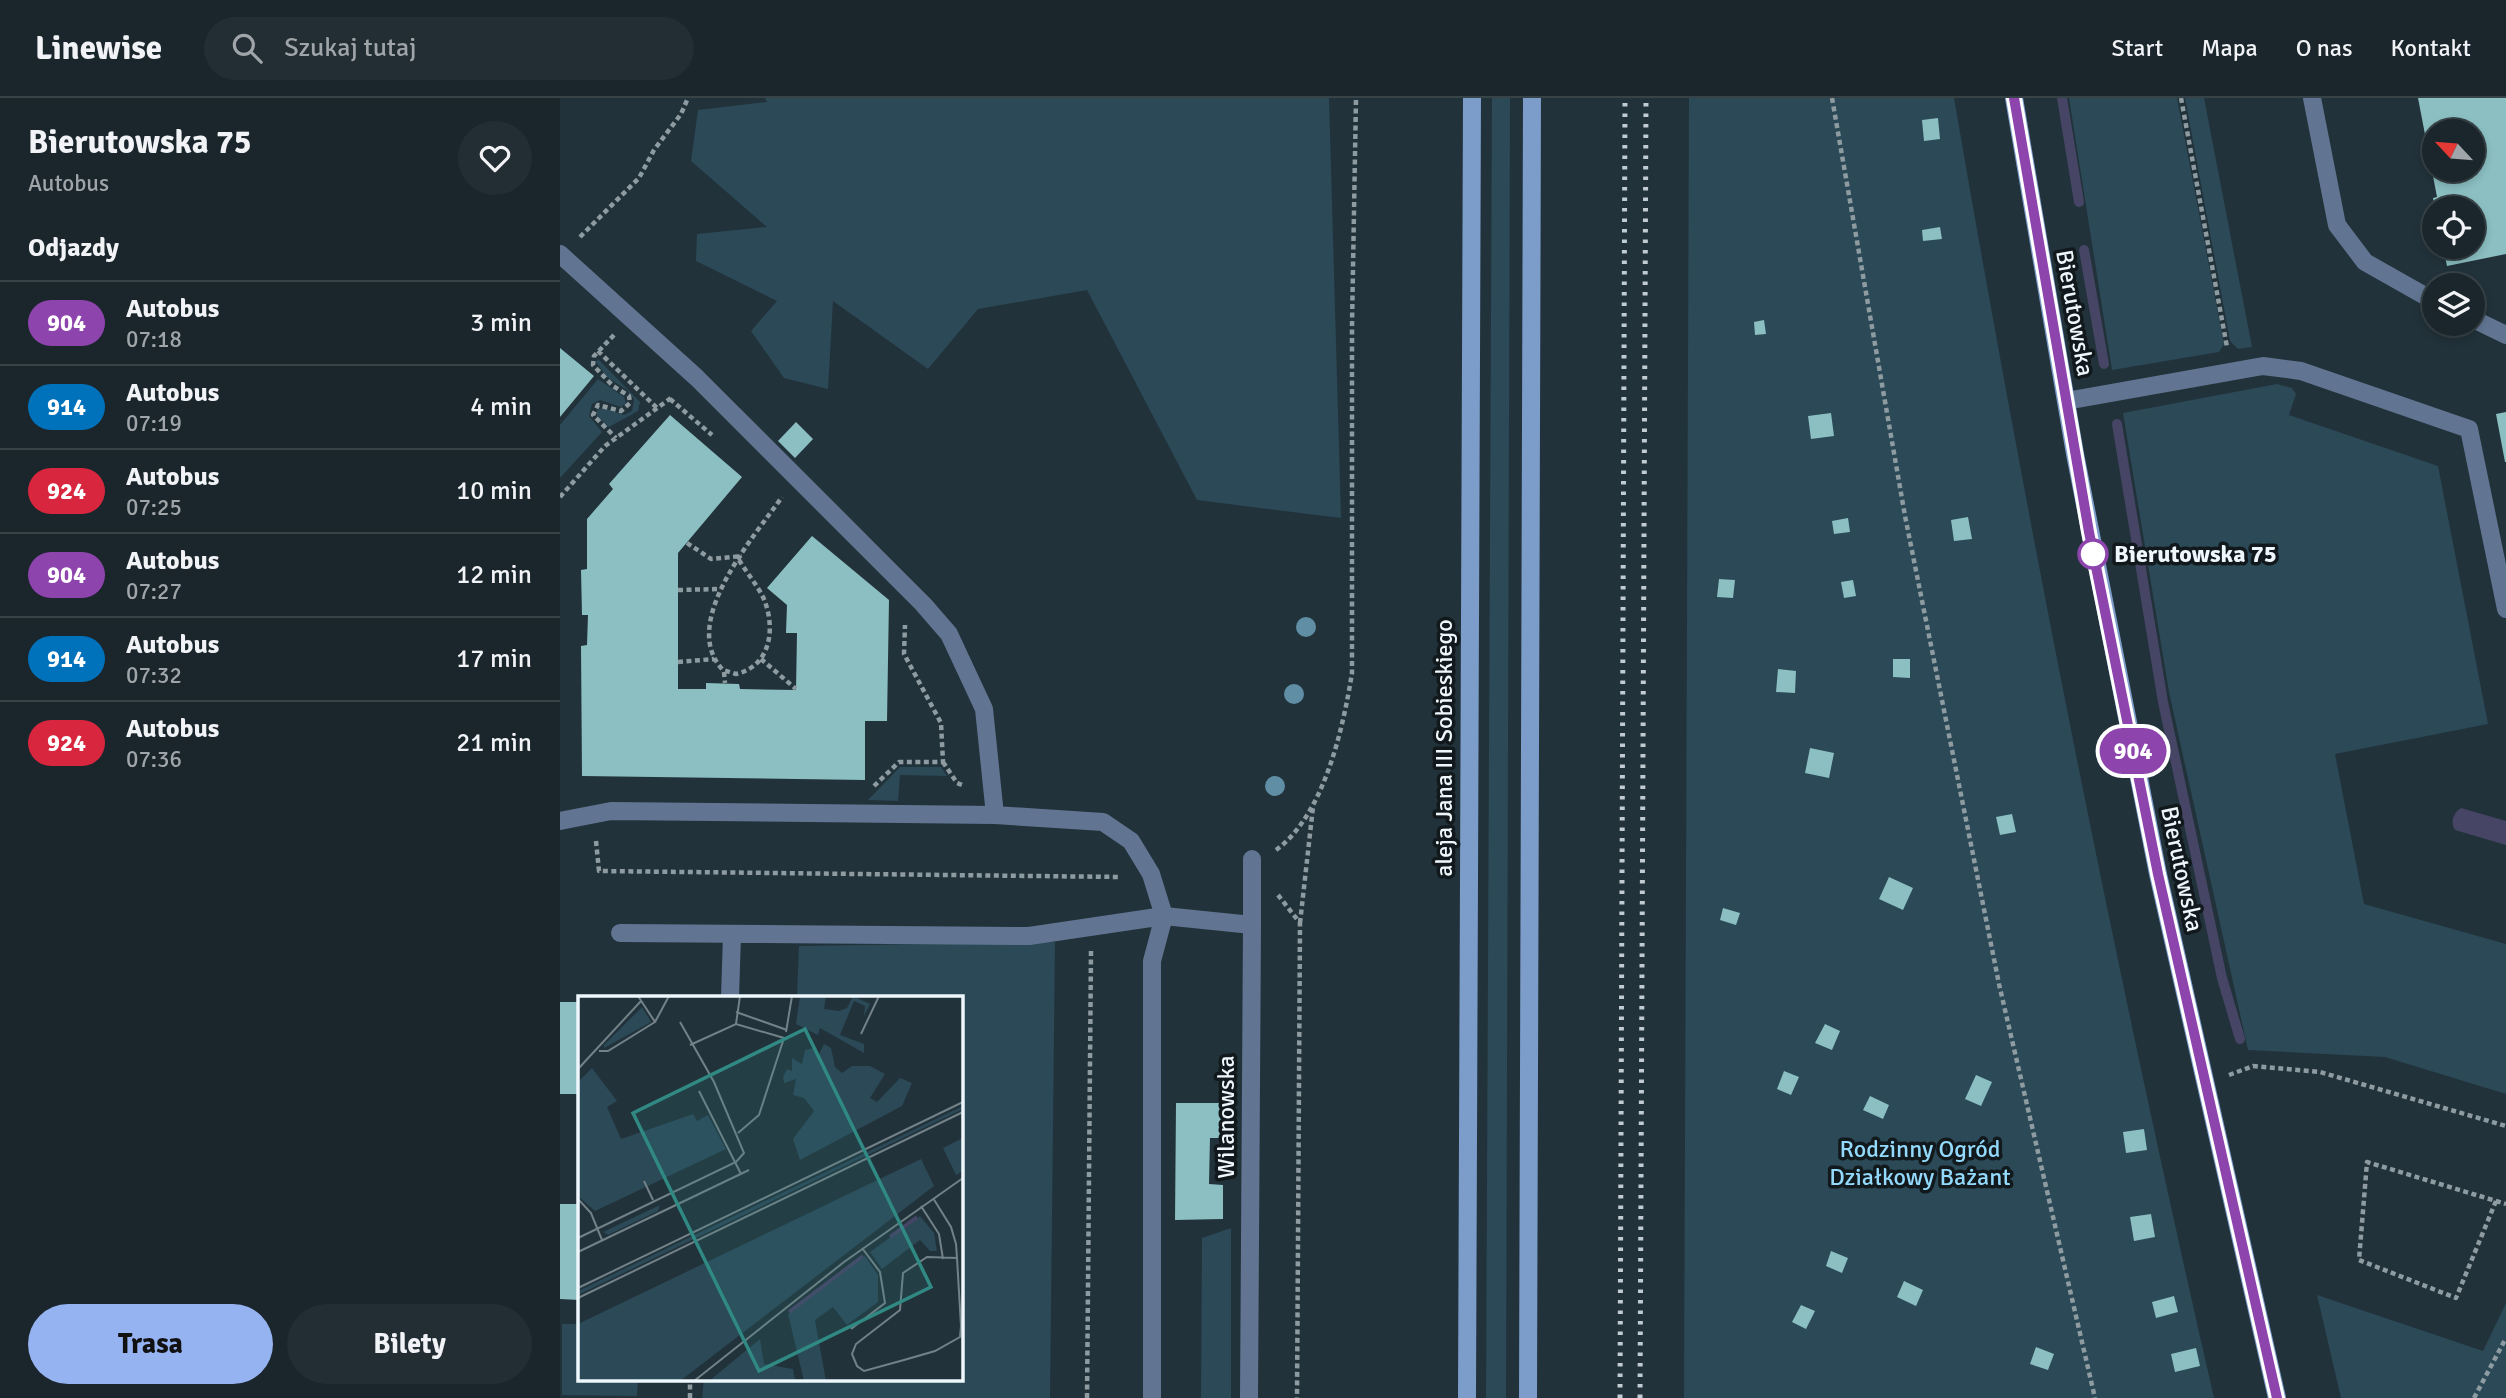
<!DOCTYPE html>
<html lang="pl">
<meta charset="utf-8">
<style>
:root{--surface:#1a262c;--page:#232e34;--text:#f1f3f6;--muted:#9fa5a9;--line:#384348;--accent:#95b2f1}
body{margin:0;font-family:Signika,sans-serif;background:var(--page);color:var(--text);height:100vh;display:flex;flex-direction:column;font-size:26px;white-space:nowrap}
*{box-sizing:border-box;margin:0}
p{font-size:23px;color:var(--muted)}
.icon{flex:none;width:38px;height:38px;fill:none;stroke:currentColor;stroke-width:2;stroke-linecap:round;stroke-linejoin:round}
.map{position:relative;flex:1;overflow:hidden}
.panel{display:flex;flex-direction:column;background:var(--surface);width:560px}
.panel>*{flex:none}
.badge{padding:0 14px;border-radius:23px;font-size:24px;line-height:46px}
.needle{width:46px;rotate:296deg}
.buttons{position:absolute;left:1862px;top:21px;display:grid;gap:14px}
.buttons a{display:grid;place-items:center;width:63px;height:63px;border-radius:50%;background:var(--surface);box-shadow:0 4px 10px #0003,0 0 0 2px var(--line);font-size:35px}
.map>.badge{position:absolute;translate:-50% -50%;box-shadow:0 0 0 4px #fff}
h2{padding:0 28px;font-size:26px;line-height:63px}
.round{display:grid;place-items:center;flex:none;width:74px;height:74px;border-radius:37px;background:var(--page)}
.overview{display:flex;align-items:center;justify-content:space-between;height:119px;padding:0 28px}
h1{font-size:33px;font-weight:700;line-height:52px}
.action{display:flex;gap:14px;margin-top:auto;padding:14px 28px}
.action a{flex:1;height:80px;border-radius:42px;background:var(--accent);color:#111;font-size:28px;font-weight:700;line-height:80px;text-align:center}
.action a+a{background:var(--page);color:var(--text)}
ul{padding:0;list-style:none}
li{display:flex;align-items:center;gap:21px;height:84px;padding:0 28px;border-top:2px solid var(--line)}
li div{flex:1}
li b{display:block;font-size:26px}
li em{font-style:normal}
li .badge{min-width:77px;font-weight:700;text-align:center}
header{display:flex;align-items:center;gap:42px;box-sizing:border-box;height:98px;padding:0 35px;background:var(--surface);border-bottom:2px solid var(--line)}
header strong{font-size:33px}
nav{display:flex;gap:38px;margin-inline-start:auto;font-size:24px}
.search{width:490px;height:63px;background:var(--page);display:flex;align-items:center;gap:18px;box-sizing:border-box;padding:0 24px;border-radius:38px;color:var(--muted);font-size:26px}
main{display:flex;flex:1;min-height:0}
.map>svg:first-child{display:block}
.green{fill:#2b4957}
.water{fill:#464565}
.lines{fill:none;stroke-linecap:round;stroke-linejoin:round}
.stream{stroke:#464565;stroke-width:10}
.building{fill:#8bbfc2;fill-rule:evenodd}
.path{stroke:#8e9ba1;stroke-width:4.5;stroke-dasharray:5 3.5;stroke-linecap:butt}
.lane{stroke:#617592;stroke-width:18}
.street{stroke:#617592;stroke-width:18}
.secondary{stroke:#7c9cca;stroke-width:18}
.rail{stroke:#c1ccd2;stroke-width:5;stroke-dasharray:3.5 7;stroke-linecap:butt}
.tree{fill:#608ea4}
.line-casing{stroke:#fff;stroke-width:16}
.line{stroke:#8e44ad;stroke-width:10}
.stop-dot{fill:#fff;stroke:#8e44ad;stroke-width:3.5}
.labels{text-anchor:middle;stroke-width:7;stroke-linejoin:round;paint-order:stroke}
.street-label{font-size:24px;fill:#edf7fc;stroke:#12191c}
.stop-label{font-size:24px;font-weight:bold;fill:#edf7fc;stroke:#12191c;text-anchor:start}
.park-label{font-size:24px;fill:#93d9fb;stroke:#12191c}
.inset-river{fill:none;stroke:#464565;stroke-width:3.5}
.inset-road{fill:none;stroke:#738188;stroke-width:2}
.view{fill:#308983;fill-opacity:0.15;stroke:#308983;stroke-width:3.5}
.inset-edge{fill:none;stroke:#edf7fc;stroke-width:3.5}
</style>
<header>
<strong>Linewise</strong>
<div class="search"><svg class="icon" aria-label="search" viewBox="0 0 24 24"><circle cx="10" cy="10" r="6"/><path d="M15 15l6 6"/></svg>Szukaj tutaj</div>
<nav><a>Start</a><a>Mapa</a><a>O nas</a><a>Kontakt</a></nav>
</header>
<main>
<section class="panel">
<div class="overview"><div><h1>Bierutowska 75</h1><p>Autobus</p></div><a class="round"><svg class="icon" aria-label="heart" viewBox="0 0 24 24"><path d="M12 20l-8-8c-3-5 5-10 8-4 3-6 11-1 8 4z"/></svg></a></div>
<h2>Odjazdy</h2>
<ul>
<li><span class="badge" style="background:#8e44ad;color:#fff">904</span><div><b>Autobus</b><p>07:18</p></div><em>3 min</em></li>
<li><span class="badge" style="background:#0072bc;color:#fff">914</span><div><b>Autobus</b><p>07:19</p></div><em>4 min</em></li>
<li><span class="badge" style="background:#d7263d;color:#fff">924</span><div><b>Autobus</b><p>07:25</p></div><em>10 min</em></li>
<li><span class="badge" style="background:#8e44ad;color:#fff">904</span><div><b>Autobus</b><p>07:27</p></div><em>12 min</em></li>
<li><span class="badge" style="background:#0072bc;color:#fff">914</span><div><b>Autobus</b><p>07:32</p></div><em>17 min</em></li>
<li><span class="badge" style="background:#d7263d;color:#fff">924</span><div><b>Autobus</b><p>07:36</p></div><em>21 min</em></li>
</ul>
<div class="action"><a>Trasa</a><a>Bilety</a></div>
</section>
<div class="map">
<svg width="1946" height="1300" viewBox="0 0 1946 1300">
<rect width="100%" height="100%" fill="#22323a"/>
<path class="green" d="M205,0H769L781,420L637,402L527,192L418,211L368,271L273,203L268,291L224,280L191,233L217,203L136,163L137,136L207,129L131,63L138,12L207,4Z
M932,0H950L946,1300H926Z
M1129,0H1394C1469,436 1555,869 1654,1300H1124Z
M1509,0H1617L1664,246L1659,254L1552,272Z
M1625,0H1644L1692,249L1678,251L1670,243Z
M38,261L80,304L78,313L49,329L37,318V312L43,310L64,317L72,313L74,301L67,292L47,279L36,264Z
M38,281L64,299L66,305L61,309L40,302L32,306L29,318L42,334L0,380V327Z
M1717,286L1732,290L1736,296L1729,317L1878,368L1928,626L1775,656L1804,806L1946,846V996L1825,959L1688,952L1609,594L1563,315Z
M340,669H381L387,678L340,677L338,703L308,702Z
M495,844L490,1300H142L144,1281H401V899H237L239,848Z
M671,1130V1300H641L642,1140Z
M1757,1197L1923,1253L1946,1205V1300H1781Z
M2,1226H19V1281H78L77,1298L2,1297Z"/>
<path class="water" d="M1901,710L1946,723V747L1895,732C1890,725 1893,715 1901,710Z"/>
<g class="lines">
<path class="stream" d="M1502,0L1519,104
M1524,152L1544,266
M1557,326L1603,604L1662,880L1680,941"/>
</g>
<path class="building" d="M1858,0H1946V156L1887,168L1883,149H1913V110H1875L1873,100L1877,99ZM1874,33H1913V72H1874Z
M1378,20L1380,41L1364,43L1362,22Z
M1380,129L1382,141L1363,143L1362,132Z
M1204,222L1206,236L1195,237L1194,224Z
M0,250L34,278L0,319Z
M1946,314V364H1945L1936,316Z
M1271,315L1274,338L1251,341L1248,318Z
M110,317L182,379L118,455V591H146V585L179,586L180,591L236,592L237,535H226L227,507L207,490L252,438L329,502L327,623H305V682L22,678L21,548L27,547L28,517H22L21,472L27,471V421L53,391L49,386Z
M236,324L253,341L235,360L218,343Z
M1408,419L1412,441L1394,443L1391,422Z
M1288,420L1290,434L1274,436L1272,423Z
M1159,481L1175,482L1173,500L1157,499Z
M1293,482L1296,498L1284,500L1281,484Z
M1333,561H1350V580L1333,579Z
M1218,571L1236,573L1235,595L1216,594Z
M1250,650L1274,655L1269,680L1245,675Z
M1452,716L1456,734L1440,737L1436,719Z
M1329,779L1353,790L1343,812L1319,801Z
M1163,810L1180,815L1176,827L1160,822Z
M0,904H19V996H0Z
M1265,926L1280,933L1272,952L1255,945Z
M1224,973L1239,979L1231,997L1217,991Z
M1416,977L1432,984L1421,1008L1405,1001Z
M1310,998L1329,1007L1323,1021L1303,1012Z
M616,1005H664V1040H650L649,1086L663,1087V1121L615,1122Z
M1584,1031L1587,1052L1566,1055L1563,1034Z
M0,1106H19V1202L0,1201Z
M1591,1116L1595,1139L1574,1143L1570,1119Z
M1271,1153L1288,1160L1282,1175L1266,1168Z
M1344,1183L1363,1192L1356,1208L1337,1199Z
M1614,1198L1618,1214L1596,1220L1592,1204Z
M1241,1207L1255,1213L1246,1231L1232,1224Z
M1476,1249L1494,1256L1488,1272L1470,1266Z
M1636,1250L1640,1268L1615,1274L1611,1256Z"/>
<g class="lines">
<path class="path" d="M1272,0L1345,418L1439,886L1535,1300
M1621,0L1667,249
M20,139L79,80L94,52L121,16L128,0
M54,237L34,258L33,267L53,288L69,298L70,305L61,313L38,307L33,317L56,340
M38,253L97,310
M110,301L152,337
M0,399L45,348L111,300
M127,445L151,461L182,458
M179,462C187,475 197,487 203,499C216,528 212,568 176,576L163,572C118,525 194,439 222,399
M118,492L160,491
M201,561L236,591
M118,564L154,561
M164,574L165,585
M383,664L397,685L405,688
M314,688L339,664H383L381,625L344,556L345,527
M36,743L39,773L561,779
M716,752C764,717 783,631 792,575V227L796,0
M718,797L740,825L737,1300
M740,825L753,709
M1669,977L1693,968L1760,974L1946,1028
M1936,1103L1896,1200L1799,1162L1807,1064L1936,1103L1946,1106
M130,1300V1281
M527,1300L531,853
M1914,1300L1946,1240"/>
<path class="lane" d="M1752,0L1777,127L1805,164L1874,203
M0,156L137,280L363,506L389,536L424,611L435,717
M1913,221L1946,237
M1506,303L1703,268L1741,273L1909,331L1946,511
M0,723L51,713L435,717L543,724L571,743L591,776L604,818L592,863V1300
M692,827V761
M60,835L469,838L604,818
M170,899L172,837"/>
<path class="street" d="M604,818L692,827L689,1300"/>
<path class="secondary" d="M1454,0L1515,356L1598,776L1717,1300
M907,1300L912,0
M968,1300L972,0"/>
<path class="rail" d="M1060,1300L1065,0
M1080,1300L1086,0"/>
</g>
<g class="tree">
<circle cx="746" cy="529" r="10"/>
<circle cx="734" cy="596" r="10"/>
<circle cx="715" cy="688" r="10"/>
</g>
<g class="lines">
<defs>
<path id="line" d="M1454,0L1529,434L1598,776L1717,1300"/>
</defs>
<use href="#line" class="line-casing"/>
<use href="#line" class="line"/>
</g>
<circle class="stop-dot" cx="1533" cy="456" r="14"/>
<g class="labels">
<g class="street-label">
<text transform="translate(1515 215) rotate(80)" y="8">Bierutowska</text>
<text transform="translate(884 650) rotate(-90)" y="8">aleja Jana III Sobieskiego</text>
<text transform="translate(1622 771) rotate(78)" y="8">Bierutowska</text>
<text transform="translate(666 1019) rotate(-90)" y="8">Wilanowska</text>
</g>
<g class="stop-label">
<text x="1554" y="464">Bierutowska 75</text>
</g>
<g class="park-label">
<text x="1360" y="1059">Rodzinny Ogród<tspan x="1360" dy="28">Działkowy Bażant</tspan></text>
</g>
</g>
<g transform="translate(18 898)">
<rect width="385" height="385" fill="#22323a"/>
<path d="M222,0H248L246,13L261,15L269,12L275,0L292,8L286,20L287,10L276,5L262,39L286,48V57L242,32L240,39L218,28ZM64,11L73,26L26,52V49ZM246,48L253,52L257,71L264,77L274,70H292L307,78L292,102L299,106L322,82L334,87L324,110L222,164L215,143L236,115L226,102L215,99L218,83L206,87L205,81L209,73L214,75V62L224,68L227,54L235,52L240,60ZM14,72L39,105L29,111L43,143L115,118L119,125L130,119L148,153L17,215L0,200V86ZM385,110V113L0,299V295ZM385,142V175L378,179L365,152ZM343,163L356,190L102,385H0V328ZM82,209L80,215L30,239L25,236ZM342,220L356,237L359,255H352L342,244L304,273L292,256ZM287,260L300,279V306L269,329L255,311L237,324L248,385H226L210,318ZM182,343L186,368L215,373L217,385H131Z" fill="#2b4957"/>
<path class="inset-river" d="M312,241L339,221M211,316L285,260"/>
<path class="inset-road" d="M158,16L209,34M77,26L91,0M158,28L162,0M208,36L214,0M283,38L301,0M112,49L158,28L206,42L181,119L160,137M21,55H30L77,26L60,0M0,73L63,5M121,95L163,178M66,185L75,204M355,202L373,231L378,248L379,262L383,330L382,341L357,355L326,364L286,375L279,370L274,358L278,348L322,314L325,277L349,261L379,262M0,203L13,217L24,244M343,210L361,238L365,263M0,242L158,166L166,157L136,86L102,26M0,256L171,174M0,292L385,106M0,302L385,116M273,333L307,307L302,276L284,252M116,385L266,266L385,182"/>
<path class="view" d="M227,33L353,291L181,375L55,117Z"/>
<rect width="385" height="385" class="inset-edge"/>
</g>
</svg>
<div class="buttons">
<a><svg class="needle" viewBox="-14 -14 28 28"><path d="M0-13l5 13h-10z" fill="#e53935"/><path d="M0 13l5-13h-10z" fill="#9fa5a9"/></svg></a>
<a><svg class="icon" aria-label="locate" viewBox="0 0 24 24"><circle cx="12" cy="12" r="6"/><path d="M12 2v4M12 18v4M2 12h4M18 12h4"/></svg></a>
<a><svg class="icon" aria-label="layers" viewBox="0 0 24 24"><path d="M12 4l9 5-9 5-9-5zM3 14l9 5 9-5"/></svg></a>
</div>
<b class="badge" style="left:1573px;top:653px;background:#8e44ad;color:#fff">904</b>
</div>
</main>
